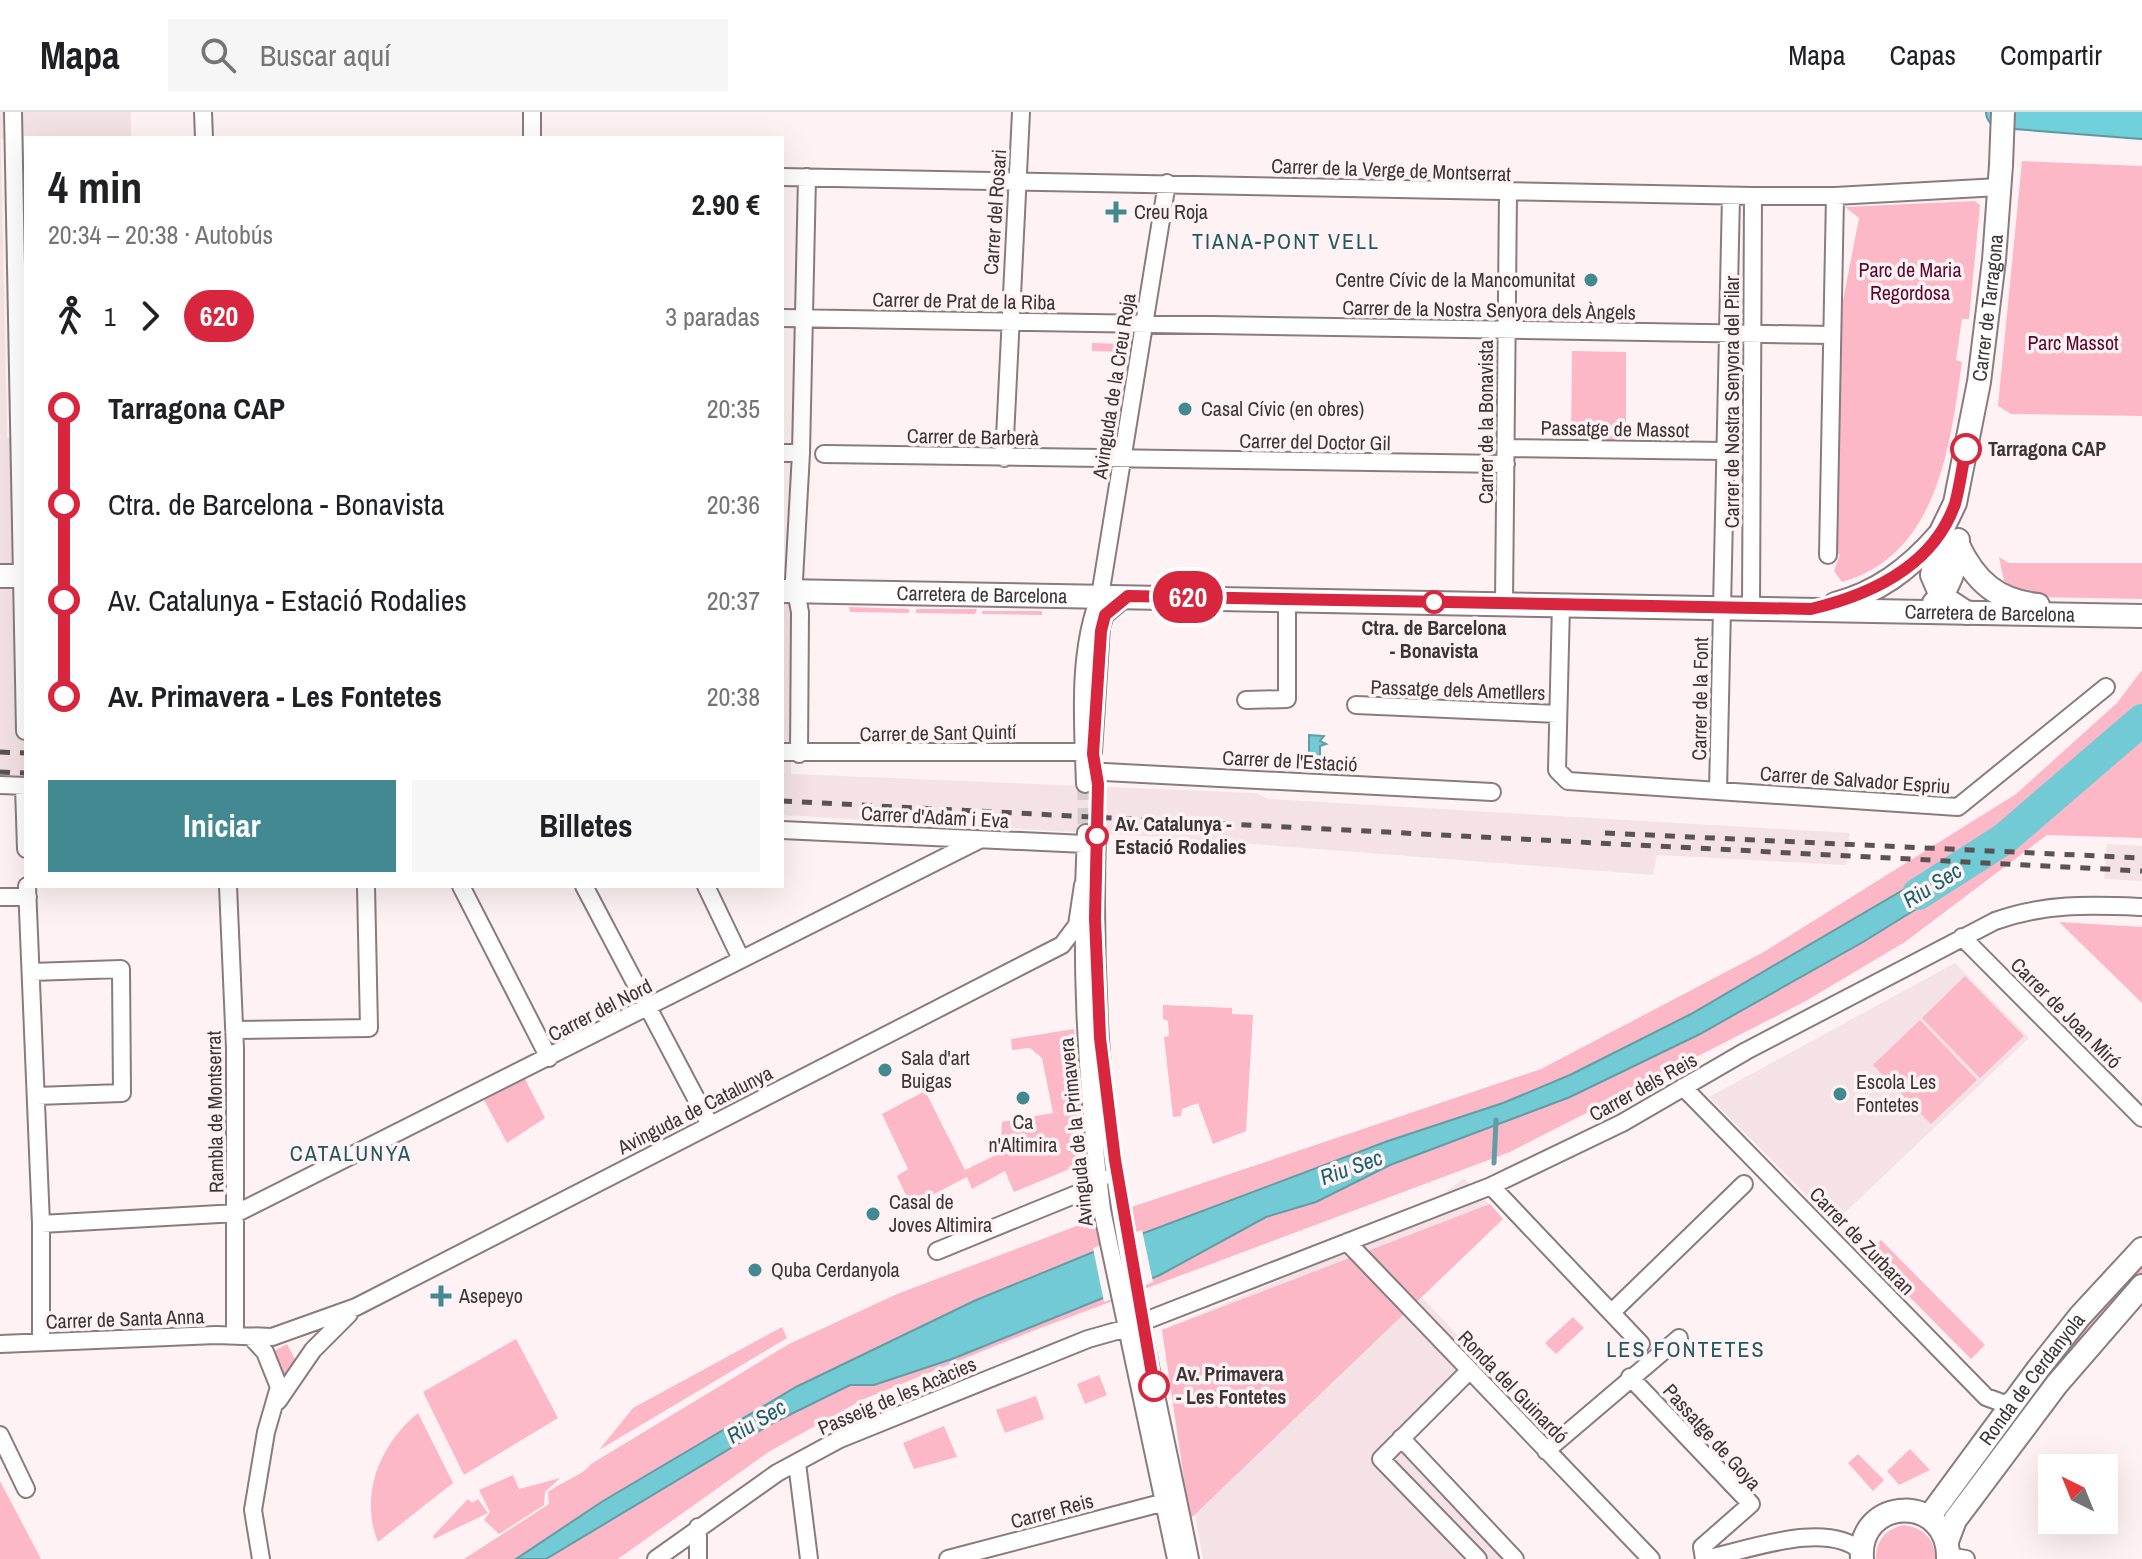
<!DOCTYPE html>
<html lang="es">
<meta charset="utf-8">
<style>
:root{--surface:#fff;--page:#f6f6f6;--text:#202124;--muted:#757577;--line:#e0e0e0;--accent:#428991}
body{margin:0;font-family:"Archivo Narrow",sans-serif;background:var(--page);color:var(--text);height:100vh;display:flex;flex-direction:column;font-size:30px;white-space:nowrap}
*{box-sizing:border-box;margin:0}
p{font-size:26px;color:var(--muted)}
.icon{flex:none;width:44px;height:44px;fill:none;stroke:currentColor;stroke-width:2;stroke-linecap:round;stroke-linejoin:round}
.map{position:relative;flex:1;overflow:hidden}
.details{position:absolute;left:24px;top:24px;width:760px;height:752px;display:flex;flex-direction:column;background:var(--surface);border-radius:0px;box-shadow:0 8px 32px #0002}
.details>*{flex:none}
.badge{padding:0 16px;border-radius:26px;font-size:28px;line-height:52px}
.needle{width:52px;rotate:317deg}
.fabs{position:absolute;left:2038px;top:1342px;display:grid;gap:16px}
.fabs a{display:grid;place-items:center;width:80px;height:80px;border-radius:0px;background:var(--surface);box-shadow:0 8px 32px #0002;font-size:40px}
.map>.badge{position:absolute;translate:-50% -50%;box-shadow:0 0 0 4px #fff}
.legs{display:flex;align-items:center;gap:12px;height:88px;padding:0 24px;font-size:26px}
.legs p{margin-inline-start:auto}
.overview{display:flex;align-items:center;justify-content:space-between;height:136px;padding:0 24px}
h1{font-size:44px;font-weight:700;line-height:60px}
.button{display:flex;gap:16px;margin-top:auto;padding:16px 24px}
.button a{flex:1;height:92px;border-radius:0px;background:var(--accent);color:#fff;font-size:32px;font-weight:700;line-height:92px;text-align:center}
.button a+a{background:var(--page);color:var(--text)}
ul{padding:0 24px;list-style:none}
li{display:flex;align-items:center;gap:28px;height:96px;font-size:30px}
li i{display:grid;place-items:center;width:12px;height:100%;margin:0 10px;background:currentColor}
li i::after{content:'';width:20px;height:20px;margin:-10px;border:6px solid;border-radius:50%;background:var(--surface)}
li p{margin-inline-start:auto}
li:first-child i{background:linear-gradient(#0000 50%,currentColor 0)}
li:last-child i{background:linear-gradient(currentColor 50%,#0000 0)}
header{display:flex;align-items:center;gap:48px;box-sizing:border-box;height:112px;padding:0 40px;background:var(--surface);border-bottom:2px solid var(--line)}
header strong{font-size:38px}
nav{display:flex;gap:44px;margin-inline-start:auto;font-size:28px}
.search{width:560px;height:72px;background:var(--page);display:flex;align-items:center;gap:20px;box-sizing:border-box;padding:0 28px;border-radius:0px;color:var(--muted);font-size:30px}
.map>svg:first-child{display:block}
.built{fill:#f4e2e6}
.green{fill:#fcb8c7}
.water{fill:#71cad4;stroke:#619da5;stroke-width:2}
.pier{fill:#fef2f4}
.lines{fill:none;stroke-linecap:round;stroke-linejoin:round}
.stream{stroke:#619da5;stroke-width:5}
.river{stroke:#71cad4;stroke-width:32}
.street-tunnel{stroke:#d7ccce;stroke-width:16;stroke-dasharray:16 8;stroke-linecap:butt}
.street-casing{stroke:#897b7e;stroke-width:20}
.secondary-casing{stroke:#897b7e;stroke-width:26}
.highway-casing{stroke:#5d99a1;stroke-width:34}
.street{stroke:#fff;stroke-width:16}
.secondary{stroke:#fff;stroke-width:22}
.highway{stroke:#6fcfda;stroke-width:30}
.rail{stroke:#5a5354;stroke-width:5;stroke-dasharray:10 10;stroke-linecap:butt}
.secondary-bridge-casing{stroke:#897b7e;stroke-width:26;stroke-linecap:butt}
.secondary-bridge{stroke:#fff;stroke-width:22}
.line-1-casing{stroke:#fff;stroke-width:18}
.line-1{stroke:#d7263d;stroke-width:12}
.poi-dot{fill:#428991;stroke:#fef2f4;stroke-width:3}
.stop-1-dot{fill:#fff;stroke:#d7263d;stroke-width:4}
.labels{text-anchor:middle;stroke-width:7;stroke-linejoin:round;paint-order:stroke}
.street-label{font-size:20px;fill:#3b3536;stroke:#fef2f4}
.poi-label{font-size:20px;fill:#3b3536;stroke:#fef2f4;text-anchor:start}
.park-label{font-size:20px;fill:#5c0729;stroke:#fef2f4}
.stop-label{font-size:20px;font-weight:bold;fill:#3b3536;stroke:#fef2f4;text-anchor:start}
.neighbourhood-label{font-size:22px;letter-spacing:2px;fill:#1f595f;stroke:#fef2f4}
.water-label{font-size:22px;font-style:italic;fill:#18626a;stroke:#fef2f4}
</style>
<header>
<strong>Mapa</strong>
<div class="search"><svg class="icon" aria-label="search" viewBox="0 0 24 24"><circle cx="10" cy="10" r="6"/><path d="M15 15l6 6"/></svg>Buscar aquí</div>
<nav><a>Mapa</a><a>Capas</a><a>Compartir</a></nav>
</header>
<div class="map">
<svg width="2142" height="1447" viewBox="0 0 2142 1447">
<rect width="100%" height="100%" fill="#fef2f4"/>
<path class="built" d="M0,0H131V26L1,27L7,326H26V669L0,668Z
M782,473H792L791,662L1255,681L1269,687L1850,721L1846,753L1657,743L1653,763L1177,726L782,703Z
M2107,732L2142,734V769L2104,767Z
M1955,851L2029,926L1834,1111L1709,985Z
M1464,1066L1503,1107L1422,1185L1485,1253L1410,1325L1505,1447H1203L1162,1218L1398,1118Z"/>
<path class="green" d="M2022,49L2142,54V304L2011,302L1998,294Z
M1975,89L1980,93L1969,207H1962L1956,248L1962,250C1950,334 1938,443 1842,470L1834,459L1840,442H1836L1840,204L1859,106L1845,95Z
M1092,231L1129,232L1128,240L1092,239Z
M1572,239L1626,240V331H1571Z
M1999,445L2009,451H2142V487L2036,485L2020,480L2004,469Z
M849,495L909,497V501L850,500Z
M916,497H977L975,502L916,501Z
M982,499H1042V503L982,502Z
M2142,558V726L2047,723L1905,830L1804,890L1510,1040L1030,1220L864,1287L770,1339L618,1447H464L549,1392L548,1380C561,1370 582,1364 591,1352L789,1232L897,1182L1087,1110L1541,957L1762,841L2016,682L2117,591Z
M2059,810L2142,815V891Z
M1965,864L2024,924L1980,966L1922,906Z
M1163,893L1232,896V902L1253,903L1246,1019L1213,1032L1198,991L1182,997L1181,1004L1173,1005L1164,925L1169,924L1168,909L1163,907Z
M1920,908L1977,968L1931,1012L1873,953Z
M1074,917L1082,1010L1079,1053L1014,1080L1005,1059L972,1077L967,1065L911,1094L897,1064L908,1057L882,1002L925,979L965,1058L1000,1041L1002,1010L1053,1001L1042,946L1030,936L1012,938L1011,927Z
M525,967L545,1006L507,1031L484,988Z
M1490,1092L1503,1107L1190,1407L1162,1218Z
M1881,1128L1985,1233L1971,1247L1867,1142Z
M2142,1150V1164L1965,1384L1958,1379L2052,1256Z
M1573,1205L1584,1216L1556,1242L1545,1231Z
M782,1215L787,1226L599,1338L633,1296Z
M516,1227L558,1306L464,1363L423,1280Z
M287,1232L296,1249L285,1265L272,1240Z
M1099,1263L1107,1283L1085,1292L1077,1272Z
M1036,1284L1044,1307L1005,1321L996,1298Z
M418,1301L453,1371L378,1430C359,1383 380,1332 418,1301Z
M944,1314L957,1345L914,1357L903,1331Z
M1910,1337L1930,1358L1899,1373L1887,1359Z
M1858,1342L1884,1368L1873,1379L1848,1351Z
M513,1363L519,1377L560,1366L545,1380L544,1393L499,1422L484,1408L490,1400L479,1378Z
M0,1369L41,1447H0Z
M468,1387L472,1391L478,1387L488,1401L434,1427L433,1424Z
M1904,1413C1924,1416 1935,1427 1935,1447H1876C1876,1428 1886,1417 1904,1413Z"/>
<path class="water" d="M1309,623L1324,624L1320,629L1326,632L1320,634V647H1309Z
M1939,757L1976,760L1863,830L1700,922L1570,985L1390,1053L1316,1090L1266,1105L1160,1163L952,1247L874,1273H850L771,1312L546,1447H516L603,1389L796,1275L974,1189L1091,1141L1388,1029L1503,991L1570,963L1691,902Z"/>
<path class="pier" d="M1142,1118L1153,1170L1104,1190L1093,1136Z"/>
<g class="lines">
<path class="stream" d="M1494,1051L1496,1008"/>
<path class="river" d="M1918,782L2004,727L2142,608"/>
<path class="street-tunnel" d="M1085,672L1086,721
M1097,722L1098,672"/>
<defs>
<path id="street" d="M13,0L25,619
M203,0L204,26
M532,26V0
M782,65L1753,84H1835L1999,75
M782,206L1832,223
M1506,336L1724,339
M782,341H801
M824,342L1506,352
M1004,346L1021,0
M1828,443L1835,84
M1504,491L1508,81
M1561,492L1557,658L1568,669L1958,695L2106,575
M1751,495L1753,84
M1246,588L1287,587V487
M1356,593L1558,602
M782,640H1076L1091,645
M1093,640L1101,515L1105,503L1128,484
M799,642L800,500L794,468L801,341L807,65
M1085,659L1492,680
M1085,672C1083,612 1077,540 1100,484L1167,71
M0,673L26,674
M24,674L26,737
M1718,679L1731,84
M782,718L1085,732
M1086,721C1080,847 1086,973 1102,1098L1176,1447
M1097,722C1095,790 1096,859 1100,928C1112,1103 1156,1275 1190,1447
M27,774L41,1112V1229
M228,774L235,937V1224
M461,774L549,946
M584,774L710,1013
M706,774L741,847
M0,785H28
M1962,825L2142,1006
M31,860L121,857L122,981L36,984
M234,918L369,916L366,774
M1683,975L1986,1285L2005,1292L2017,1284
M1491,1074L1641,1232
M41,1112L237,1101L979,728
M1347,1130L1651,1447
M937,1139L1084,1079L1102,1066
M1612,1200L1744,1072
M251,1225L265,1240L279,1275L266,1320L253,1398L261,1447
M0,1232L216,1223L272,1225L356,1195L1062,833L1077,813L1083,773
M1469,1259L1381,1347L1478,1447
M1630,1265L1751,1392L1702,1435L1704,1447
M278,1289L313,1238L349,1202
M0,1323L26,1377
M1401,1326L1515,1447
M1546,1339L1679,1226
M797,1351L809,1447
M698,1415V1447
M1948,1444L1966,1447
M656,1447L777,1361L840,1327L1088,1227L1127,1216L1491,1074L1622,1011L1746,939L1995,809C2045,791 2090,793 2142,795
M948,1447L1165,1390
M1705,1447C1749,1438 1825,1408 1861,1439"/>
<g id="secondary">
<path d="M1958,433C1975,469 1997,489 2038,493"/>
<path d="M0,464H26"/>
<path id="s1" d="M782,479L2142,504"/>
<path d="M1934,491C1951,475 1957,452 1958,428"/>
<path d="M1835,492C1877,481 1909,457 1938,424"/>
<path id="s2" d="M1967,501L1941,484L1932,463L1941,420L1955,391L1979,270L1994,148L2001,53"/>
<path id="s3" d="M1929,1405L2038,1257L2080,1204L2142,1137"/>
<path d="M1947,1429L1955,1408L2057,1272L2142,1174"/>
<path d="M1862,1447C1857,1384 1950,1381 1948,1447"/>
</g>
<path id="highway" d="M2002,0L2142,11"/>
</defs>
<use href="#street" class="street-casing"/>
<use href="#secondary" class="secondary-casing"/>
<use href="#highway" class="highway-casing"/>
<use href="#street" class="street"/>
<use href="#secondary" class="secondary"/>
<use href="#highway" class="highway"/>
<path class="rail" d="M0,640L26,641
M0,660L26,661
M782,689L2142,759
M1605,721L2142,746"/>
<defs>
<path id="secondary-bridge" d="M2001,53L2003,0"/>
</defs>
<use href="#secondary-bridge" class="secondary-bridge-casing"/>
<use href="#secondary-bridge" class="secondary-bridge"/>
</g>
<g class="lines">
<defs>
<path id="line-1" d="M1154,1274L1115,1048L1100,926L1095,806L1098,672L1093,642L1101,519L1105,503L1128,484L1811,497C1870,483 1933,454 1955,392C1960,374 1962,355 1966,337"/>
</defs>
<use href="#line-1" class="line-1-casing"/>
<use href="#line-1" class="line-1"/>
</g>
<g class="poi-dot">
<path d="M1112 88h8v8h8v8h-8v8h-8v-8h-8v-8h8z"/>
<circle cx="1591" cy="168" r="8"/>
<circle cx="1185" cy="297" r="8"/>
<circle cx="885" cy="958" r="8"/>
<circle cx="1840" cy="982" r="8"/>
<circle cx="1023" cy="986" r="8"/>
<circle cx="873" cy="1102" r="8"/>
<circle cx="755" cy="1158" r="8"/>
<path d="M437 1172h8v8h8v8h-8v8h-8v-8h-8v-8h8z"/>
</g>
<g class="stop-1-dot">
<circle cx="1966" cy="337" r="14"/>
<circle cx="1434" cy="490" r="10"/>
<circle cx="1097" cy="724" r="10"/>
<circle cx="1154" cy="1274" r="14"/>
</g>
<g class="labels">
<g class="street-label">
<text transform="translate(1391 58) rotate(2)" y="7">Carrer de la Verge de Montserrat</text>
<text transform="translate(995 100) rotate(-86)" y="7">Carrer del Rosari</text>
<text transform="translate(964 189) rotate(1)" y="7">Carrer de Prat de la Riba</text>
<text dy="7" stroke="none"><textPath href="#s2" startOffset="328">Carrer de Tarragona</textPath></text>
<text transform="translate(1489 198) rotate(1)" y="7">Carrer de la Nostra Senyora dels Àngels</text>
<text transform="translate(1114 274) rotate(-81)" y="7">Avinguda de la Creu Roja</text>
<text transform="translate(1732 290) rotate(-90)" y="7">Carrer de Nostra Senyora del Pilar</text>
<text transform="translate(1486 310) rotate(-90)" y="7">Carrer de la Bonavista</text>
<text transform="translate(1615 317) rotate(1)" y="7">Passatge de Massot</text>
<text transform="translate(973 325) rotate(1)" y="7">Carrer de Barberà</text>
<text transform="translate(1315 330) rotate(1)" y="7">Carrer del Doctor Gil</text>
<text dy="7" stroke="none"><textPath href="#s1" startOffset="200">Carretera de Barcelona</textPath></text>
<text dy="7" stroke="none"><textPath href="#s1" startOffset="1208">Carretera de Barcelona</textPath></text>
<text transform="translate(1458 578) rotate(2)" y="7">Passatge dels Ametllers</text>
<text transform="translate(1700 587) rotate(-89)" y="7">Carrer de la Font</text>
<text transform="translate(938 621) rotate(-1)" y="7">Carrer de Sant Quintí</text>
<text transform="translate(1290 649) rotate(3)" y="7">Carrer de l'Estació</text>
<text transform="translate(1855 668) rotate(4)" y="7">Carrer de Salvador Espriu</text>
<text transform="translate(935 705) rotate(3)" y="7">Carrer d'Adam i Eva</text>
<text transform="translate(600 898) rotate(-27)" y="7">Carrer del Nord</text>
<text transform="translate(2066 901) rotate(45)" y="7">Carrer de Joan Miró</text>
<text transform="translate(1643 975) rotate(-29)" y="7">Carrer dels Reis</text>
<text transform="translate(695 998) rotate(-27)" y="7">Avinguda de Catalunya</text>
<text transform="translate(215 1000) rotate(-91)" y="7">Rambla de Montserrat</text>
<text transform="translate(1076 1020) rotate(-96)" y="7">Avinguda de la Primavera</text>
<text transform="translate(1862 1129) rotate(46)" y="7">Carrer de Zurbaran</text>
<text transform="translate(125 1207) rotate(-2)" y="7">Carrer de Santa Anna</text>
<text dy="7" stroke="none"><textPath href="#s3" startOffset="172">Ronda de Cerdanyola</textPath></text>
<text transform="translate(1513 1275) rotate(46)" y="7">Ronda del Guinardó</text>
<text transform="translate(897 1284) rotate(-23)" y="7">Passeig de les Acàcies</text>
<text transform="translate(1712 1325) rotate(48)" y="7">Passatge de Goya</text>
<text transform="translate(1052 1399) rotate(-15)" y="7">Carrer Reis</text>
</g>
<g class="poi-label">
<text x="1134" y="107">Creu Roja</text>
<text x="1575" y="175" text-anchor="end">Centre Cívic de la Mancomunitat</text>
<text x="1201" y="304">Casal Cívic (en obres)</text>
<text x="901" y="953">Sala d'art<tspan x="901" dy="23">Buigas</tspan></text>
<text x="1856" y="977">Escola Les<tspan x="1856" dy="23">Fontetes</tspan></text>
<text x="1023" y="1017" text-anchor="middle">Ca<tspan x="1023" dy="23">n'Altimira</tspan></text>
<text x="889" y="1097">Casal de<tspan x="889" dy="23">Joves Altimira</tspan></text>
<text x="771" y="1165">Quba Cerdanyola</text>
<text x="459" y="1191">Asepeyo</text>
</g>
<g class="park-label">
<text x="1910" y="165">Parc de Maria<tspan x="1910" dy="23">Regordosa</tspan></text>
<text x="2073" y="238">Parc Massot</text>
</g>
<g class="stop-label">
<text x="1988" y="344">Tarragona CAP</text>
<text x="1434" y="523" text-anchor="middle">Ctra. de Barcelona<tspan x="1434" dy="23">- Bonavista</tspan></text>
<text x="1115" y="719">Av. Catalunya -<tspan x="1115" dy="23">Estació Rodalies</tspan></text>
<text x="1176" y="1269">Av. Primavera<tspan x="1176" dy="23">- Les Fontetes</tspan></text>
</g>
<g class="neighbourhood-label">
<text x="1286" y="137">TIANA-PONT VELL</text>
<text x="351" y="1049">CATALUNYA</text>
<text x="1686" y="1245">LES FONTETES</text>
</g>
<g class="water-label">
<text transform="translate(1932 773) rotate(-32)" y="8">Riu Sec</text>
<text transform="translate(1351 1055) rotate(-20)" y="8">Riu Sec</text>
<text transform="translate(756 1309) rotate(-31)" y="8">Riu Sec</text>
</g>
</g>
</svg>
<div class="fabs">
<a><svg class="needle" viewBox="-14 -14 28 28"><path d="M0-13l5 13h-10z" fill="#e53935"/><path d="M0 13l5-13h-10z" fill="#757577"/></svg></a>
</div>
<b class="badge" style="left:1188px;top:485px;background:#d7263d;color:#fff">620</b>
<section class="details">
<div class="overview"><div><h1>4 min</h1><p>20:34 – 20:38 · Autobús</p></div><b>2.90 €</b></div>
<div class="legs"><svg class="icon" aria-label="walk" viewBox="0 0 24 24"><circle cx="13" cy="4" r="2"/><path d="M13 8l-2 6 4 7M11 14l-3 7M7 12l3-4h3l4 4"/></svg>1<svg class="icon" aria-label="forward" viewBox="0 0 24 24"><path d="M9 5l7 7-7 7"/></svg><b class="badge" style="background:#d7263d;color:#fff">620</b><p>3 paradas</p></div>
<ul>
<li><i style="color:#d7263d"></i><b>Tarragona CAP</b><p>20:35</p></li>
<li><i style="color:#d7263d"></i><span>Ctra. de Barcelona - Bonavista</span><p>20:36</p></li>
<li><i style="color:#d7263d"></i><span>Av. Catalunya - Estació Rodalies</span><p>20:37</p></li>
<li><i style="color:#d7263d"></i><b>Av. Primavera - Les Fontetes</b><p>20:38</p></li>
</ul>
<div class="button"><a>Iniciar</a><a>Billetes</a></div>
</section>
</div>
